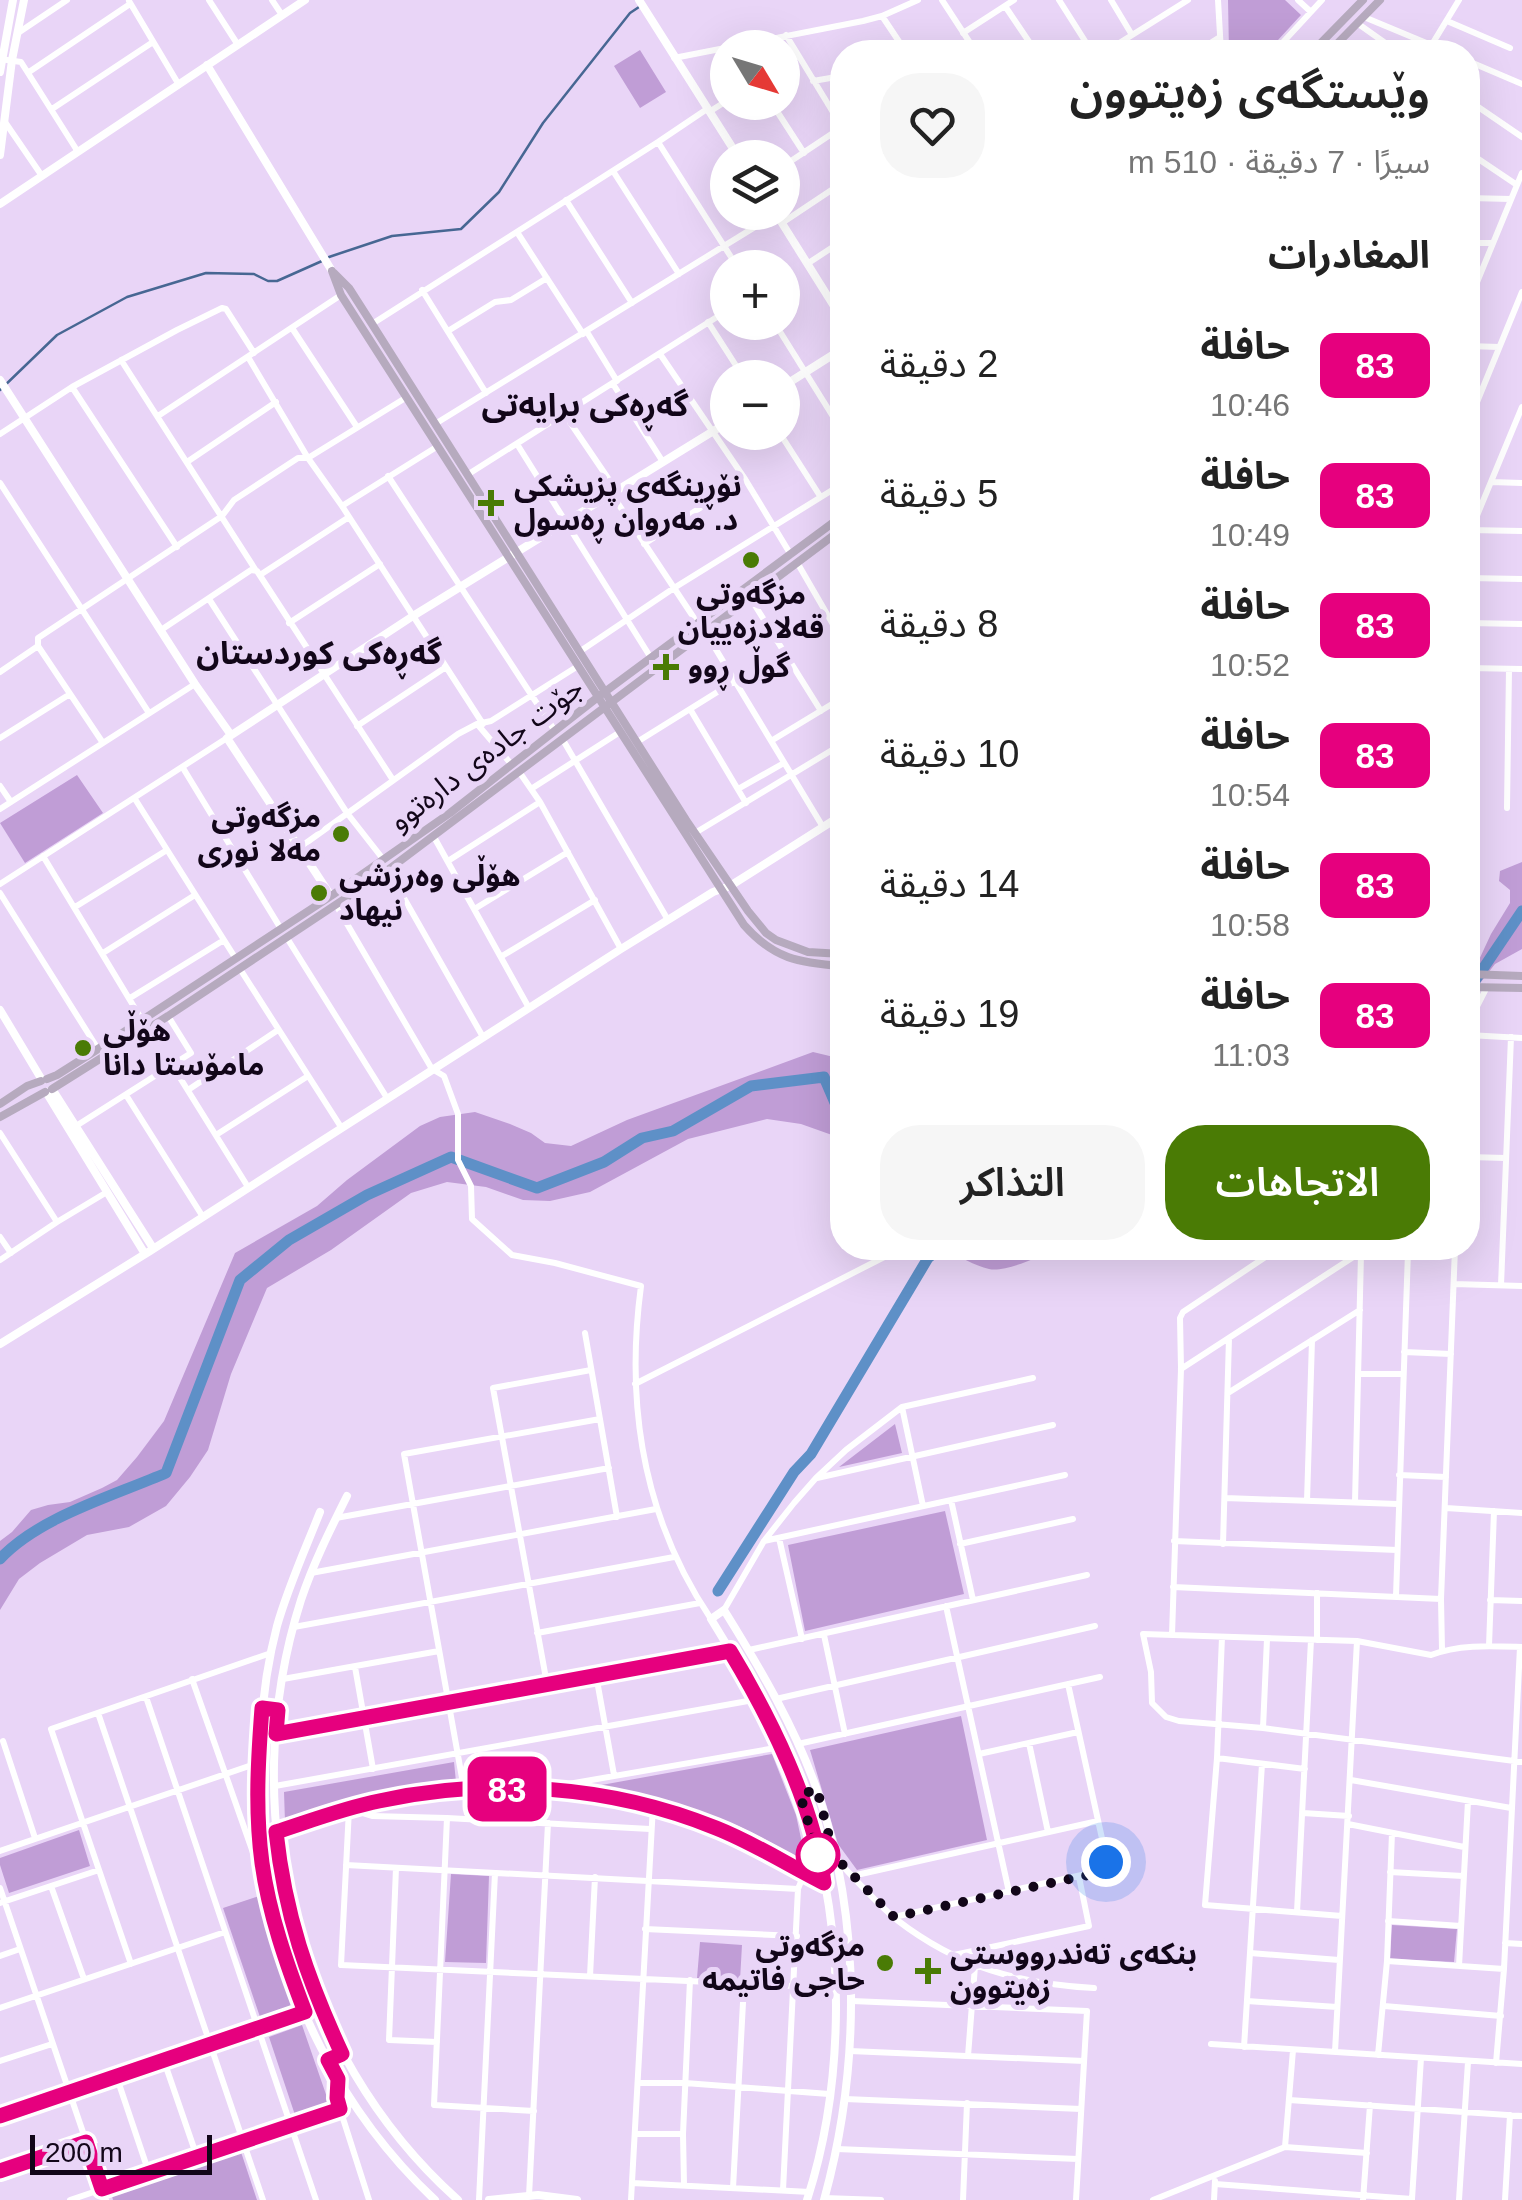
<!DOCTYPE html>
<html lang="ar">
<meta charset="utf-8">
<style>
:root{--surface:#fff;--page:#f6f6f6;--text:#222;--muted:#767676;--accent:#4a7b05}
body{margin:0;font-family:Arial,"Noto Sans Arabic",sans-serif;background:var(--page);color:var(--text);direction:rtl;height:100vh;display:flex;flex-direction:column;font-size:38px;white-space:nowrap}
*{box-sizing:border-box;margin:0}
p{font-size:32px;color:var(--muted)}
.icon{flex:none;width:55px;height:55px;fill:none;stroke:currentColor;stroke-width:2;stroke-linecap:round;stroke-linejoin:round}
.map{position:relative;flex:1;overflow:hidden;direction:ltr}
.side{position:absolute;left:830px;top:40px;width:650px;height:1220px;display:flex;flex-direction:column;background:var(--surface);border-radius:40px;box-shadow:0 10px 40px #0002;direction:rtl}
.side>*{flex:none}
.badge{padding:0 20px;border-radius:15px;font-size:35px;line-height:65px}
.needle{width:65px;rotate:128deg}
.fabs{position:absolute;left:710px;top:30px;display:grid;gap:20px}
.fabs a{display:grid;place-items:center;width:90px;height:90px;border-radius:50%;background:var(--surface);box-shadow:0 10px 40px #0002;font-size:50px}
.scale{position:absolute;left:30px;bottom:25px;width:182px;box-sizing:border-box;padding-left:10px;border:5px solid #120619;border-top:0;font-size:28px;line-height:35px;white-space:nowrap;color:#120619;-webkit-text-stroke:8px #e9d5f7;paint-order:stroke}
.you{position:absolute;width:50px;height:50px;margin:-25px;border:8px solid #fff;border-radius:50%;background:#1a73e8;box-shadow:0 0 0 15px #1a73e833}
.map>.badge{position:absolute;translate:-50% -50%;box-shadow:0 0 0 5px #fff}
h2{padding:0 50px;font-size:38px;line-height:90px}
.round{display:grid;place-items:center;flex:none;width:105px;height:105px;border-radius:40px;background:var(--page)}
.head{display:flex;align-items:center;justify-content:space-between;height:170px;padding:0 50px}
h1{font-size:48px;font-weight:600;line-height:75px}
.button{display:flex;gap:20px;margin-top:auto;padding:20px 50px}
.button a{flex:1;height:115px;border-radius:40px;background:var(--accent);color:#fff;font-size:40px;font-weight:600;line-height:115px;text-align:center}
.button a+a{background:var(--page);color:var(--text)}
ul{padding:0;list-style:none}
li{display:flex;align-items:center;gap:30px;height:130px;padding:0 50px}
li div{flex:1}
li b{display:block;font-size:38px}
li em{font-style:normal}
li .badge{min-width:110px;font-weight:700;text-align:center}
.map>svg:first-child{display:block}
.green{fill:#c09dd6}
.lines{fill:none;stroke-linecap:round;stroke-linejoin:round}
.stream{stroke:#476793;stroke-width:2.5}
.river{stroke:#5e90c7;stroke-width:11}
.minor{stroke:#fff;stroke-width:6}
.tertiary{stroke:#fff;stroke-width:8}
.secondary{stroke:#b6aabe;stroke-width:8}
.line-casing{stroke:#fff;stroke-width:22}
.line{stroke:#e6007e;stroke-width:15}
.walk{stroke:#120619;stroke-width:10;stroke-dasharray:0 18}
.poi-dot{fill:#4a7b05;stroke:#e9d5f7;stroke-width:4}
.stop-dot{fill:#fff;stroke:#e6007e;stroke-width:5}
.labels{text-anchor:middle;stroke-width:10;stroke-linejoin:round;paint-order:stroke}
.poi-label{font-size:30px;font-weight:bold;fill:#120619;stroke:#e9d5f7;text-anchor:start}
.street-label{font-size:30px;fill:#120619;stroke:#e9d5f7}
.neighbourhood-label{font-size:32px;font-weight:bold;fill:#120619;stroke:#e9d5f7}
</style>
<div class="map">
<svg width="1522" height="2200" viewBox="0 0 1522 2200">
<rect width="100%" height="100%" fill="#e9d5f7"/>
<path class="green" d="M1228,0H1285L1301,15L1267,52H1229Z
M640,50L666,92L640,108L614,66Z
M77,775L103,813L25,863L0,823Z
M1522,862V949L1495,964L1470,996L1471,1011L1468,1018V977L1478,962L1491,934L1510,903V890L1499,881L1500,871Z
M813,1052L842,1059V1142L832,1135L801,1124L767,1119L688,1139L590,1192L550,1201L523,1200L486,1187L447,1182L411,1193L331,1250L267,1288L231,1374L208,1450L190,1477L166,1506L129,1527L87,1535L40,1563L19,1579L0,1610V1541L12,1532L31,1510L48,1505L70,1502L102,1488L117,1480L137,1457L164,1421L235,1253L317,1206L347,1180L420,1126L440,1117L475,1112L510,1124L531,1133L545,1143L571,1146L627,1120Z
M946,1248H1056C1042,1256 1004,1273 989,1269C975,1266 958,1256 946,1248Z
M895,1424L902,1453L839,1467Z
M945,1511L964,1594L805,1631L788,1545Z
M961,1716L987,1840L857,1870L838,1844L810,1750Z
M772,1754L796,1815L806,1862C784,1850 761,1836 738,1826C692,1806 645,1794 596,1786Z
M454,1762L456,1782L359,1798L285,1822L284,1792Z
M79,1830L90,1866L9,1893L0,1865V1858Z
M451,1874L489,1876L486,1963L445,1962Z
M259,1896L293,2008L261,2020L223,1908Z
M1392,1925L1457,1929L1454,1962L1390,1959Z
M700,1942L742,1945L740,1980L697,1978Z
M302,2025L330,2106L296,2118L269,2037Z
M241,2152L257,2200H113L112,2196Z"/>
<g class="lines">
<path class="stream" d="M329,257L392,236L461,229L499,192L543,123L630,13L639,7
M0,390L57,335L127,297L206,273L254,274L268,281H277L322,261"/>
<path class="river" d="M1468,991L1522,911
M994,1248L1002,1254L1012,1248
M0,1559C39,1517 113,1496 166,1473L240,1280L289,1240L367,1195L451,1157L537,1188L604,1162L642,1138L673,1131L751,1086L824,1077L842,1119
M718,1591L794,1472L811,1454L928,1258L941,1248"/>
<path class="minor" d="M209,0L238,45
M272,0L282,15
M942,0L976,52
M1059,0L1092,52
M1111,0L1132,35
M1218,0L1221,52
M1298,0L1311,12
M129,1L179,85
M1005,6L1036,52
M882,16L906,52
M1364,17L1448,52
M1447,21L1510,48
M1357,23L1398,52
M18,33L67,0
M963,33L1014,0
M786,35L842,127
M1431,46L1459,0
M1105,52L1188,0
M1196,52L1220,37
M1274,52L1322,0
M674,58L863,21L882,16L918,0
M0,59L21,62L78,152
M1468,61L1522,84
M782,65L797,56
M29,72L130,4
M813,81L842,76
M1468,100L1522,137
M771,102L804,153
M52,109L153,42
M709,112L728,100
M5,122L42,176
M658,142L738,268
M1468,152L1517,185
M782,167L842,127
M613,171L679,274
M1468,198L1511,199
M566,200L632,303
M782,223L842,183
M517,232L583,334
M1468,243H1493
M807,264L842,241
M422,290L486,393
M1468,304L1522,173
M708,322L744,378
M774,322L842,431
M372,324L658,142L707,109
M292,328L357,427
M448,331L495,302L511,300L547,278
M587,332L617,381
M1468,346L1499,347
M660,354L745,479L791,555
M248,357L308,458L342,506L483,724
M121,360L255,569
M613,384L663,462
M72,387L177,547
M565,415L616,490
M158,416L341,295
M435,424L776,214
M1468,424L1522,292
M779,432L820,496
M0,434L72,387L177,330L222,308L226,309L254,353
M517,444L651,658
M187,462L276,402
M467,475L728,310
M388,476L555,731
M1491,482L1522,483
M0,483L149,713
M611,493L698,624
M342,506L438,446
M1469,530L1522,531
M1471,530L1522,407
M644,544L745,479
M798,564L842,640
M260,575L349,517
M1468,578L1522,579
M209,599L347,813L383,859
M751,599L821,711
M289,623L380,564
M1468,623L1522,624
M161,630L251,570L257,571L393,780
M706,633L823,827
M579,652L674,588L842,484
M1468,668L1522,669
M0,672L38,646
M690,709L746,803
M478,725L512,765
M357,726L446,667
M0,738L70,694
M563,740L668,920
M771,741L842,698
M637,742L735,681
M103,743L38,646V638L222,516L234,500L298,458H308L407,397
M183,768L281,929
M520,773L540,802L621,949
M0,786L11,802
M531,789L620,732
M738,789L784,763
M135,799L236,959
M1507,808L1509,669
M0,809L195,684
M695,833L842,744
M434,837L529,1008
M299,848L458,734L477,724L491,721L578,666
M43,856L142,1020
M448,861L540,802
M388,870L483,1037
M0,884L227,738
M0,893L98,1049
M336,905L432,1069L444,1076L458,1114V1160L471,1186L472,1219L512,1255L555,1263L641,1286C625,1405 643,1518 711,1619
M75,907L167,850
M476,908L568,852
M287,938L387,1098
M103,953L195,895
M502,956L595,900
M240,969L341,1127
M130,998L224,940
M1468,1024L1487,987
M1468,1035L1522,1038
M172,1065L248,1187
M188,1090L278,1030
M126,1095L203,1217
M76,1126L191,1053L168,1016
M0,1133L57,1222
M216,1135L308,1076
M1468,1157L1506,1158
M0,1237L11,1253
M0,1260L57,1222L107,1192
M1454,1284L1522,1286
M1501,1285L1511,1037
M585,1333L617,1517
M1404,1352L1451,1354
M1181,1369L1361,1252H1455
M1359,1374H1403
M635,1384L902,1248
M1228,1393L1360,1310
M902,1407L923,1506
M1399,1475L1446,1477
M817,1478L1053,1425
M1225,1498L1398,1504
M951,1500L973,1600
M1307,1501L1312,1340
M1355,1502L1361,1254
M1446,1508L1522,1513
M336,1518L609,1468
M779,1538L802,1639
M764,1541L1065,1475
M1174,1541L1397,1550
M960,1544L1073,1519
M1223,1544L1229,1338
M311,1573L656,1509
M1173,1587L1441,1599
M1396,1596L1408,1252
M1490,1600L1522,1601
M946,1606L1009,1892
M724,1610L764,1541L794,1503L816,1478L846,1450L902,1407L1033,1378
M294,1627L674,1557
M537,1633L700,1603
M824,1635L845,1734
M1172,1635L1181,1369L1180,1318L1183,1312L1279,1248
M1222,1637L1217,1758L1205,1905L1342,1916
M1317,1640V1593
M1489,1646L1494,1511
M1522,1647C1492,1646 1459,1644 1431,1655L1357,1641L1143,1634L1151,1672L1152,1703L1166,1717L1179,1721L1263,1728L1522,1762
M749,1650L1087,1575
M1442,1650L1441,1599L1455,1248
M355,1667L373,1769
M596,1675L614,1775
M192,1679L263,1881
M283,1679L439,1651
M547,1684L493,1388L591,1370
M146,1697L316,2200
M776,1699L1095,1626
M98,1713L263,2200
M1263,1728L1267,1639
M276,1734L730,1651
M3,1741L35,1838
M1029,1743L1048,1832
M798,1744L1100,1677
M979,1754L1078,1732
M1217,1758L1305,1769
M1351,1780L1511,1808
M275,1786L759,1699
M551,1787L781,1747
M464,1789L404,1454L600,1419
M1303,1813L1349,1816
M447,1818L434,2105L534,2111
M1348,1824L1464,1847
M650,1829L447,1818L372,1816L349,1809L341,1965L794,1986
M277,1832C310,1821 344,1808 379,1801C499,1775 625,1787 737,1836C767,1850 794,1868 824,1883
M0,1851L258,1763
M836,1859C856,1880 875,1902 897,1920C958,1967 1019,1984 1094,1988
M346,1865L798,1889
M396,1868L389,2040L437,2042
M1390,1872L1463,1876
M852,1876L1098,1821
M51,1886L84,1979
M0,1888L106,2200
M0,1903L99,1870
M1297,1912L1311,1640
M894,1917L1104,1870L1105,1852L1068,1684
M1388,1921L1461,1926
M645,1929L797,1936
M1505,1943L1522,1944
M1250,1953L1339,1960
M954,1955L1089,1926L1079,1877
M0,1956L20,1949
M1387,1961L1504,1969
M131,1964L51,1729L271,1653
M1459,1966L1468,1801
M590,1976L595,1877
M852,2001L1087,2011L1076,2200
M1247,2001L1337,2007
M1384,2006L1501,2016
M0,2008L225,1932
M1211,2044L1522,2064
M1244,2047L1262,1764
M850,2051L1084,2061
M1335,2052L1357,1641
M1378,2055L1387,1961L1392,1833
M968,2056L975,1966
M0,2061L52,2044
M164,2061L197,2157
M1496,2063L1504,1969L1520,1647
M117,2078L149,2173
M338,2081L337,2097L340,2109L369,2200
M638,2083H685L829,2094
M845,2099L1081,2109
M1289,2100L1522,2116
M0,2116L305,2013
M635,2134H683
M1285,2147L1293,2050
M837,2149L1078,2159
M0,2171L86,2142
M632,2183L810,2192
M1215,2184L1412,2199
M684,2185L683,2134L690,1980
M733,2188L744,1984
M783,2190L798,1889L804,1874
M529,2196L548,1823
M824,2198L881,2200
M1412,2199L1421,2058
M70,2200L353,2104
M479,2200L495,1873
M631,2200L653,1806
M963,2200L967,2103
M1153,2200L1285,2147L1367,2153
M1214,2200L1215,2181
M1363,2200L1370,2105
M1459,2200L1468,2062
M1505,2200L1510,2115"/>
<path class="tertiary" d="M639,0L739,158
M207,65L332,271
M0,72L13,0
M0,155L12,60L24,0
M0,204L305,0
M775,212L842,319
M0,380L195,684L231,735
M782,387L842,349
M331,896L227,738L413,616L728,422
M0,1010L42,1080
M52,1089L153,1248
M46,1092L145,1254
M0,1344L150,1251L621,949L713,892L730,886L842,815
M347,1496C330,1530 313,1564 301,1600C234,1809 293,2053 458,2200
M320,1512C305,1550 288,1587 277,1626C268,1660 263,1696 261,1731C257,1777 256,1823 263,1868C281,1992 343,2114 435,2200
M489,2200L538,2195L577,2200
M807,2200C845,2083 846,1933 808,1817C785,1746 750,1682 711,1619L724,1610C760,1668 796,1729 818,1793C862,1922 860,2070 824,2200"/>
<path class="secondary" d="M1312,52L1363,0
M1329,52L1380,0
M332,271L341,295L744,925C774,959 799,963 842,966
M334,273L349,288L372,324L686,820L748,911L766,933L776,940L808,952L842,954
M1468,974L1522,976
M1468,987L1522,988
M47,1079L57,1075L98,1049L331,896L450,813L598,697L842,516
M52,1089L168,1016L388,870L842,529
M0,1104L27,1086L41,1081
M0,1117L45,1092"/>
</g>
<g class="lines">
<defs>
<path id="line" d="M0,2116L305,2012C287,1965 269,1914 262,1863C255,1811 258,1760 262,1708L278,1710L276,1734L730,1651C770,1717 814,1806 824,1883C788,1865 754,1843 716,1828C610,1785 490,1777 379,1801C344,1808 310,1821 276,1832C285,1915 307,1978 342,2054L328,2060L338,2079L337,2098L340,2109L102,2189L86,2142L0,2171"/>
</defs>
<use href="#line" class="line-casing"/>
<use href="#line" class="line"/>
<path class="walk" d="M818,1855L800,1795L817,1789L834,1856L894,1917L1102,1872L1106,1862"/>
</g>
<g class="poi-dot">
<path d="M486 488h10v10h10v10h-10v10h-10v-10h-10v-10h10z"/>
<circle cx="751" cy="560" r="10"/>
<path d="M661 652h10v10h10v10h-10v10h-10v-10h-10v-10h10z"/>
<circle cx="341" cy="834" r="10"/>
<circle cx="319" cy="893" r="10"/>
<circle cx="83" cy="1048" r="10"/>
<circle cx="885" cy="1963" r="10"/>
<path d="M923 1956h10v10h10v10h-10v10h-10v-10h-10v-10h10z"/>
</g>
<circle class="stop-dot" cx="818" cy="1855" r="20"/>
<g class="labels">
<g class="poi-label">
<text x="514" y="496">نۆڕینگەی پزیشکی<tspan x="514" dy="34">د. مەروان ڕەسول</tspan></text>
<text x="751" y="604" text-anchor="middle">مزگەوتی<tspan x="751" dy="34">قەلادزەییان</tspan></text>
<text x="688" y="677">گوڵ ڕوو</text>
<text x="321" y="827" text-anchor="end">مزگەوتی<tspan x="321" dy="34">مەلا نوری</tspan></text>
<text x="339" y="886">هۆڵی وەرزشی<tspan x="339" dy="34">نیهاد</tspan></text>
<text x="103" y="1041">هۆڵی<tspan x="103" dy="34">مامۆستا دانا</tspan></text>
<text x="865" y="1956" text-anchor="end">مزگەوتی<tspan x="865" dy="34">حاجی فاتیمە</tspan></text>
<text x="950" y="1964">بنکەی تەندرووستی<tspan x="950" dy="34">زەیتوون</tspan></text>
</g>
<g class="street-label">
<text transform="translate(486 754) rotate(-37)" y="10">جۆت جادەی دارەتوو</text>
</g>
<g class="neighbourhood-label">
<text x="585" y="416">گەڕەکی برایەتی</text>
<text x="319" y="664">گەڕەکی کوردستان</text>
</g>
</g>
</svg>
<div class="fabs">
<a><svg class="needle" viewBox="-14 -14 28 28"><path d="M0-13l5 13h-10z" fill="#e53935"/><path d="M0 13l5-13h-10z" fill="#767676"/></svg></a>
<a><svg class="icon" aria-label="layers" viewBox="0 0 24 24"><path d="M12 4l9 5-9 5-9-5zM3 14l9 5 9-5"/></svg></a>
<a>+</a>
<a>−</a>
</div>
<div class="scale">200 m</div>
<div class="you" style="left:1106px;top:1862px"></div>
<b class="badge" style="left:507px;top:1789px;background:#e6007e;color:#fff">83</b>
<section class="side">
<div class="head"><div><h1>وێستگەی زەیتوون</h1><p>سيرًا · 7 دقيقة · 510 m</p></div><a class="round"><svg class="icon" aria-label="heart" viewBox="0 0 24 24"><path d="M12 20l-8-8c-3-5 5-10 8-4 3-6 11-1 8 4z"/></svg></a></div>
<h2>المغادرات</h2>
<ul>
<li><span class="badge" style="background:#e6007e;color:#fff">83</span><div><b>حافلة</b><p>10:46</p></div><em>2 دقيقة</em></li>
<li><span class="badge" style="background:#e6007e;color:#fff">83</span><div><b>حافلة</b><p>10:49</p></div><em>5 دقيقة</em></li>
<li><span class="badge" style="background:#e6007e;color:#fff">83</span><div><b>حافلة</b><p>10:52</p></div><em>8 دقيقة</em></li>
<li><span class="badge" style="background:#e6007e;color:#fff">83</span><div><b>حافلة</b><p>10:54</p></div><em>10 دقيقة</em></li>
<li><span class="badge" style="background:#e6007e;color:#fff">83</span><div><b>حافلة</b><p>10:58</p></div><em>14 دقيقة</em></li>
<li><span class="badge" style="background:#e6007e;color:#fff">83</span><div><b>حافلة</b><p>11:03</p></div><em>19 دقيقة</em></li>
</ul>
<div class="button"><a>الاتجاهات</a><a>التذاكر</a></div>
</section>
</div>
